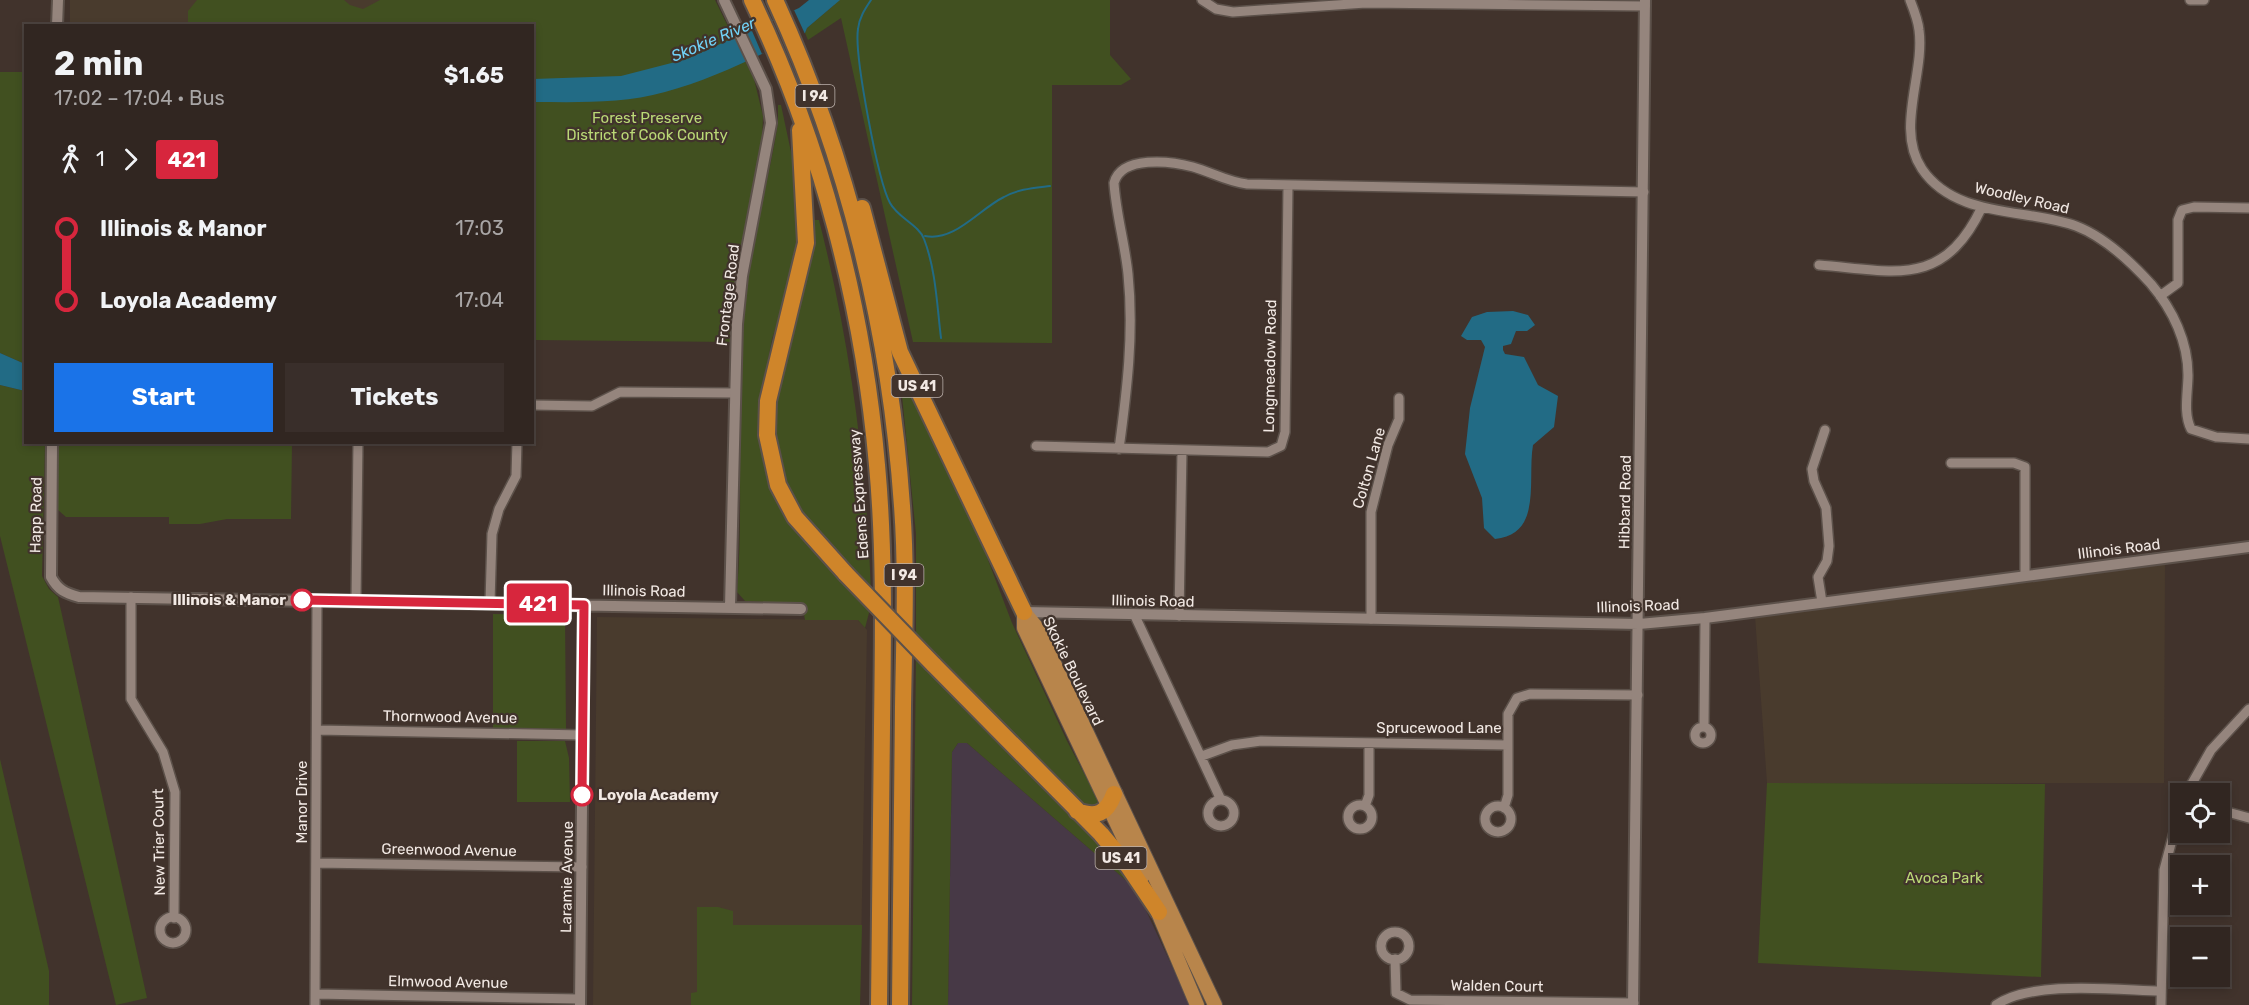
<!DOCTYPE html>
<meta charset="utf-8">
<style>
:root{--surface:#312621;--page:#392e2a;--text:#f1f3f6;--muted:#a8a5a5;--line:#4c433f;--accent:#1a73e8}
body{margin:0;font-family:Rubik,sans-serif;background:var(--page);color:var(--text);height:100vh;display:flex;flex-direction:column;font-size:22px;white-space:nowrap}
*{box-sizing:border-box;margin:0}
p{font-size:20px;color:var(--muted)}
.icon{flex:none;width:33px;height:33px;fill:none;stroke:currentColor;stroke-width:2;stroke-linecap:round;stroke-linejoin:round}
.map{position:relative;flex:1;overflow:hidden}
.details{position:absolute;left:24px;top:24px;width:510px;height:420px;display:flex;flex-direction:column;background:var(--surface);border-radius:0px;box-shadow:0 3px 9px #0003,0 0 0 2px var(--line)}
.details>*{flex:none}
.badge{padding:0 12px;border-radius:4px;font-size:21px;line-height:39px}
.fabs{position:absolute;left:2170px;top:783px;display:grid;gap:12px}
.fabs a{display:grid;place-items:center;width:60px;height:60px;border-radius:0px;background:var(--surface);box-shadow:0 3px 9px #0003,0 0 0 2px var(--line);font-size:30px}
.map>.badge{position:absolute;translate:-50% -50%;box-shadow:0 0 0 3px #fff}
.legs{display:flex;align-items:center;gap:9px;height:66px;padding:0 30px;font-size:20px}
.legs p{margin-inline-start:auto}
.summary{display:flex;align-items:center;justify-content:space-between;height:102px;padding:0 30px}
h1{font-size:33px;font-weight:700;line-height:45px}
.button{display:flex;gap:12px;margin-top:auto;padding:12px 30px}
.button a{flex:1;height:69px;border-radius:0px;background:var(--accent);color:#fff;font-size:24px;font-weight:700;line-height:69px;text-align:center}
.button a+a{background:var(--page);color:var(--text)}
ul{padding:0 30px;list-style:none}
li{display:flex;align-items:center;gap:21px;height:72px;font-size:22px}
li i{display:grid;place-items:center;width:9px;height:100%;margin:0 8px;background:currentColor}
li i::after{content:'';width:15px;height:15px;margin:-8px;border:4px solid;border-radius:50%;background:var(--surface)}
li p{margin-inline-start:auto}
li:first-child i{background:linear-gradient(#0000 50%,currentColor 0)}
li:last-child i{background:linear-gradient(currentColor 50%,#0000 0)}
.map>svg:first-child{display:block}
.commercial{fill:#473946}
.education{fill:#493b2d}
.green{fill:#415020}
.water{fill:#226b85}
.pier{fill:#41332c}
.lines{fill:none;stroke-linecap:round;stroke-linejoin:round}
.stream{stroke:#226b85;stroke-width:2}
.minor-casing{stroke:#5c514a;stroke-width:12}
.tertiary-casing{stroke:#5c514a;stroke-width:14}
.primary-casing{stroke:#5c514a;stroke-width:16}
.motorway-casing{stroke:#5c514a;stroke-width:20}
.minor{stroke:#95857d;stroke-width:9}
.tertiary{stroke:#95857d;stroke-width:10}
.primary{stroke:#b8854b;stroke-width:14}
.motorway{stroke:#cf852a;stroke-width:16}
.motorway-bridge-casing{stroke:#5c514a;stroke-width:20;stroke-linecap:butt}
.motorway-bridge{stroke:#cf852a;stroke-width:16}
.line-1-casing{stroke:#fff;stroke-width:14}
.line-1{stroke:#d7263d;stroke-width:9}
.stop-1-dot{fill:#fff;stroke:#d7263d;stroke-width:3}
.labels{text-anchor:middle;stroke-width:4.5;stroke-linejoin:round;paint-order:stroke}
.shield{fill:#41332c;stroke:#bdb2ad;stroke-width:1.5}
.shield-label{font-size:14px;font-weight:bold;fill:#f2e9e4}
.park-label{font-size:15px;fill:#bad976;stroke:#41332c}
.street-label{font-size:15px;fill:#f2e9e4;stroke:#41332c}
.stop-label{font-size:15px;font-weight:bold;fill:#f2e9e4;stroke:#41332c;text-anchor:end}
.water-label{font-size:16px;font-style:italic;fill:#71d1f6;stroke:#41332c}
</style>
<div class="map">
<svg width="2249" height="1005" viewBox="0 0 2249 1005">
<rect width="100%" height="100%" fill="#41332c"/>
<path class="commercial" d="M962,742L967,743L1136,889L1190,1005H948L952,752L958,743Z"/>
<path class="education" d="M70,0H388V10L193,25H70Z
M2165,563L2164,783H1767L1755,616Z
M597,617L858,620L867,630L860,1005H593Z"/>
<path class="green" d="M197,0H344L350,5L363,9L380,0H715L754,79L763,116L762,143L734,285L731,342L533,340L532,26H188V11Z
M832,0H1110V55L1131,79L1121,85H1052V343L913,342L841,18L808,40L805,33L807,28L834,5Z
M0,72H25V364L0,353Z
M778,105H781L794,166L797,243L792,278L772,339L760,402L785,515L817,554L870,609L865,628L858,620H805L802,604L745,601L737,592C744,503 736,414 742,326C747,258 767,191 778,123Z
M813,220H819C851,346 866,463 871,592L806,520L787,484L775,443L776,399L812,243Z
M905,374L980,539L1012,623L1067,741L1097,798L1098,807H1086L916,637V534L900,376Z
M0,385L25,391L26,442L45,443L42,576L49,589L58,597L147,998L116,1005L0,536Z
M58,443H292L291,519H227L200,524H169V517H66L58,510Z
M493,614L565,615L566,729H493Z
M916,656L1128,873L1136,889L967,743H958L952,752L948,1005H912Z
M517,741H565L569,758L570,802H517Z
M0,759L49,971V1005H0Z
M1767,783L2045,784L2041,977L1758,963Z
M697,907H718L733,911V925H862L860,1005H691V993L697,992Z"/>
<path class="water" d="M809,0H840L807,28L805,33C760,55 714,79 665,92C622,104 577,102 533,102V79L621,76L687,59L799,8Z
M1513,311L1528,315L1535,325L1527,331H1516L1511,344L1503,346V350L1505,354L1524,357L1538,385L1558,396L1554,427L1533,445C1527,479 1543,535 1495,539L1484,528L1482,498L1465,454L1470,408L1485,347L1481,340H1467L1461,336L1472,317L1487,312Z
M0,353L25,364V391L0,385Z"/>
<path class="pier" d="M794,10L805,34L762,54L752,31Z"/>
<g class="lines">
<path class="stream" d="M871,0C865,9 859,18 858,29C854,54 878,181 890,203C898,218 919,225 924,239C936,270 937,306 941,338
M925,236C955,242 979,209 1004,197C1018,189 1034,188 1050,186"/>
<defs>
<path id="minor" d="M1202,0L1216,9L1233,12L1366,3L1645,6
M1910,0C1914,10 1918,20 1919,30C1925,74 1895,129 1922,169C1956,219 2027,208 2076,226C2105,237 2131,262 2151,284C2173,310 2188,342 2188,375C2188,392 2183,413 2191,429L2216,437L2249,439
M2190,0H2204
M1819,265C1895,271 1943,289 1982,207
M2160,296L2178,283V220L2182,210L2194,207L2249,208
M532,405L592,406L620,392L734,393
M1036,446L1268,452L1281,446L1285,432L1288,186
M1119,449C1127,390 1134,333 1128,274C1125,244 1116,214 1114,183C1121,155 1171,161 1193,167C1211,172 1228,182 1247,184L1644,192
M1951,463H2014L2025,467V576
M131,597V699L163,752L175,792L174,918
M356,600L358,442
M490,602L492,534L499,509L516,476L517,442
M1822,602L1818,577L1827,561L1829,546L1826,508L1814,481L1812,469L1825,430
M1135,616L1221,800
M1179,616L1182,451
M1371,619V512L1388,445L1399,419V398
M1695 735a8 8 0 1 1 16 0a8 8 0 1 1-16 0Z
M1704,727L1705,618
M317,730L583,735
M1202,756L1232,745L1261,741L1508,745
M2186,794L2211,750L2249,709
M1208 813a13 13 0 1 1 26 0a13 13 0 1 1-26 0Z
M1348 817a12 12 0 1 1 24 0a12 12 0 1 1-24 0Z
M1485 819a13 13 0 1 1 26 0a13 13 0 1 1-26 0Z
M1365,806L1369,795V743
M1504,808L1508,795V714L1517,698L1530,694L1638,695
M2220,810L2249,818
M316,863L582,867
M160 930a13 13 0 1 1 26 0a13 13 0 1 1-26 0Z
M1381 946a14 14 0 1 1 28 0a14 14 0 1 1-28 0Z
M1395,959L1396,993L1410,1000L1634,1003
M315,994L580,999
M315,1005L317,600
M1996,1005C2031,980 2117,990 2161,991
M2161,1005L2164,870L2181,806"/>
<path id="tertiary" d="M724,0L766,89L771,123L742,276L737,324L730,607
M57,26L58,0
M52,442L51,577C58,590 65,593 79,597L801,609
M1024,612L1639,624L1705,618L2249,547
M580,1005L584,605
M1633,1005L1645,0"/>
<path id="primary" d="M1024,612L1038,629L1215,1005
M1024,612V628L1142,877
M1154,903L1197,1005"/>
<path id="motorway" d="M752,0C821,144 863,305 877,465C885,552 883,639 882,727C881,820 880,912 879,1005
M775,0C848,159 890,332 902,506C907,573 904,640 903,707C902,806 901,906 900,1005
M800,130L806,243L768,401L767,435L778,485L795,517L846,574
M862,208L900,352L1024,612
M933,664L1101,834L1128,866L1159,912
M1077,811C1096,818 1107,814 1114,794"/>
</defs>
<use href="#minor" class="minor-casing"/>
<use href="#tertiary" class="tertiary-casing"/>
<use href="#primary" class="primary-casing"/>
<use href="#motorway" class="motorway-casing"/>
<use href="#minor" class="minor"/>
<use href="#tertiary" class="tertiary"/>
<use href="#primary" class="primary"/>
<use href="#motorway" class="motorway"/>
<defs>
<path id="motorway-bridge" d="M846,574L933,664"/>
</defs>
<use href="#motorway-bridge" class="motorway-bridge-casing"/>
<use href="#motorway-bridge" class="motorway-bridge"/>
</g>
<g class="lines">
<defs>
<path id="line-1" d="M302,600L584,605L582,795"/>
</defs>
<use href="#line-1" class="line-1-casing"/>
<use href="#line-1" class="line-1"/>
</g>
<g class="stop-1-dot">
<circle cx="302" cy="600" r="10"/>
<circle cx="582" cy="795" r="10"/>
</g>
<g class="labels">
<g class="shield">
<rect x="795.5" y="85" width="39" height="22" rx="4.5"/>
<rect x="891.5" y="375" width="51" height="22" rx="4.5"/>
<rect x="884.5" y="564" width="39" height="22" rx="4.5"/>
<rect x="1095.5" y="847" width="51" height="22" rx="4.5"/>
</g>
<g class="shield-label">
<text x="815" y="101">I 94</text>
<text x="917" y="391">US 41</text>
<text x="904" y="580">I 94</text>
<text x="1121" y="863">US 41</text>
</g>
<g class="park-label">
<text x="647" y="123">Forest Preserve<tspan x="647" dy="17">District of Cook County</tspan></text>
<text x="1944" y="883">Avoca Park</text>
</g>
<g class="street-label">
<text transform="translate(2022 198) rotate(13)" y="5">Woodley Road</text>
<text transform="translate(728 295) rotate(-83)" y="5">Frontage Road</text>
<text transform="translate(1270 366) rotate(-89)" y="5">Longmeadow Road</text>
<text transform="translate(1369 468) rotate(-74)" y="5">Colton Lane</text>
<text transform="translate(859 494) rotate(-94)" y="5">Edens Expressway</text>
<text transform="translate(1625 502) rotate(-89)" y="5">Hibbard Road</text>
<text transform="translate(36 515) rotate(-89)" y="5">Happ Road</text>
<text transform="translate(2119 549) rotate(-7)" y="5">Illinois Road</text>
<text transform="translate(644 591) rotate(1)" y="5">Illinois Road</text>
<text transform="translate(1153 601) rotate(1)" y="5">Illinois Road</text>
<text transform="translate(1638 606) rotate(-2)" y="5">Illinois Road</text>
<text transform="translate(1073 671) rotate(64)" y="5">Skokie Boulevard</text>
<text transform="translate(450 717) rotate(1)" y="5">Thornwood Avenue</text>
<text x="1439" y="733">Sprucewood Lane</text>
<text transform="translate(302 802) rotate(-90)" y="5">Manor Drive</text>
<text transform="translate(159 842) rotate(-91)" y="5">New Trier Court</text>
<text transform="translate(449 850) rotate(1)" y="5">Greenwood Avenue</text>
<text transform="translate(567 877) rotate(-89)" y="5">Laramie Avenue</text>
<text transform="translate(448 982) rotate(1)" y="5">Elmwood Avenue</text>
<text transform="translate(1497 986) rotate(1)" y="5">Walden Court</text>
</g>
<g class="stop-label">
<text x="286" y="605">Illinois &amp; Manor</text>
<text x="598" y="800" text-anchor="start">Loyola Academy</text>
</g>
<g class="water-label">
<text transform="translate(713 39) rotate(-23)" y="6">Skokie River</text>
</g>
</g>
</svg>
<div class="fabs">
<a><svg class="icon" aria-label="locate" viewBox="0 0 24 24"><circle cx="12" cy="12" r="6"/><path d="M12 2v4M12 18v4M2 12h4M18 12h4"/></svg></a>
<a>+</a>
<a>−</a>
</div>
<b class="badge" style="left:538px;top:603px;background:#d7263d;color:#fff">421</b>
<section class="details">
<div class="summary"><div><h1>2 min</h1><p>17:02 – 17:04 · Bus</p></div><b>$1.65</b></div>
<div class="legs"><svg class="icon" aria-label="walk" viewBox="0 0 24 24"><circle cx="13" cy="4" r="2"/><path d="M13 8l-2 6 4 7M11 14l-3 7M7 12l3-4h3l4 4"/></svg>1<svg class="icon" aria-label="forward" viewBox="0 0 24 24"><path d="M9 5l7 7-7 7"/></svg><b class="badge" style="background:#d7263d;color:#fff">421</b></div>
<ul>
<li><i style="color:#d7263d"></i><b>Illinois &amp; Manor</b><p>17:03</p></li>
<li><i style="color:#d7263d"></i><b>Loyola Academy</b><p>17:04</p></li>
</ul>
<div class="button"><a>Start</a><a>Tickets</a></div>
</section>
</div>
